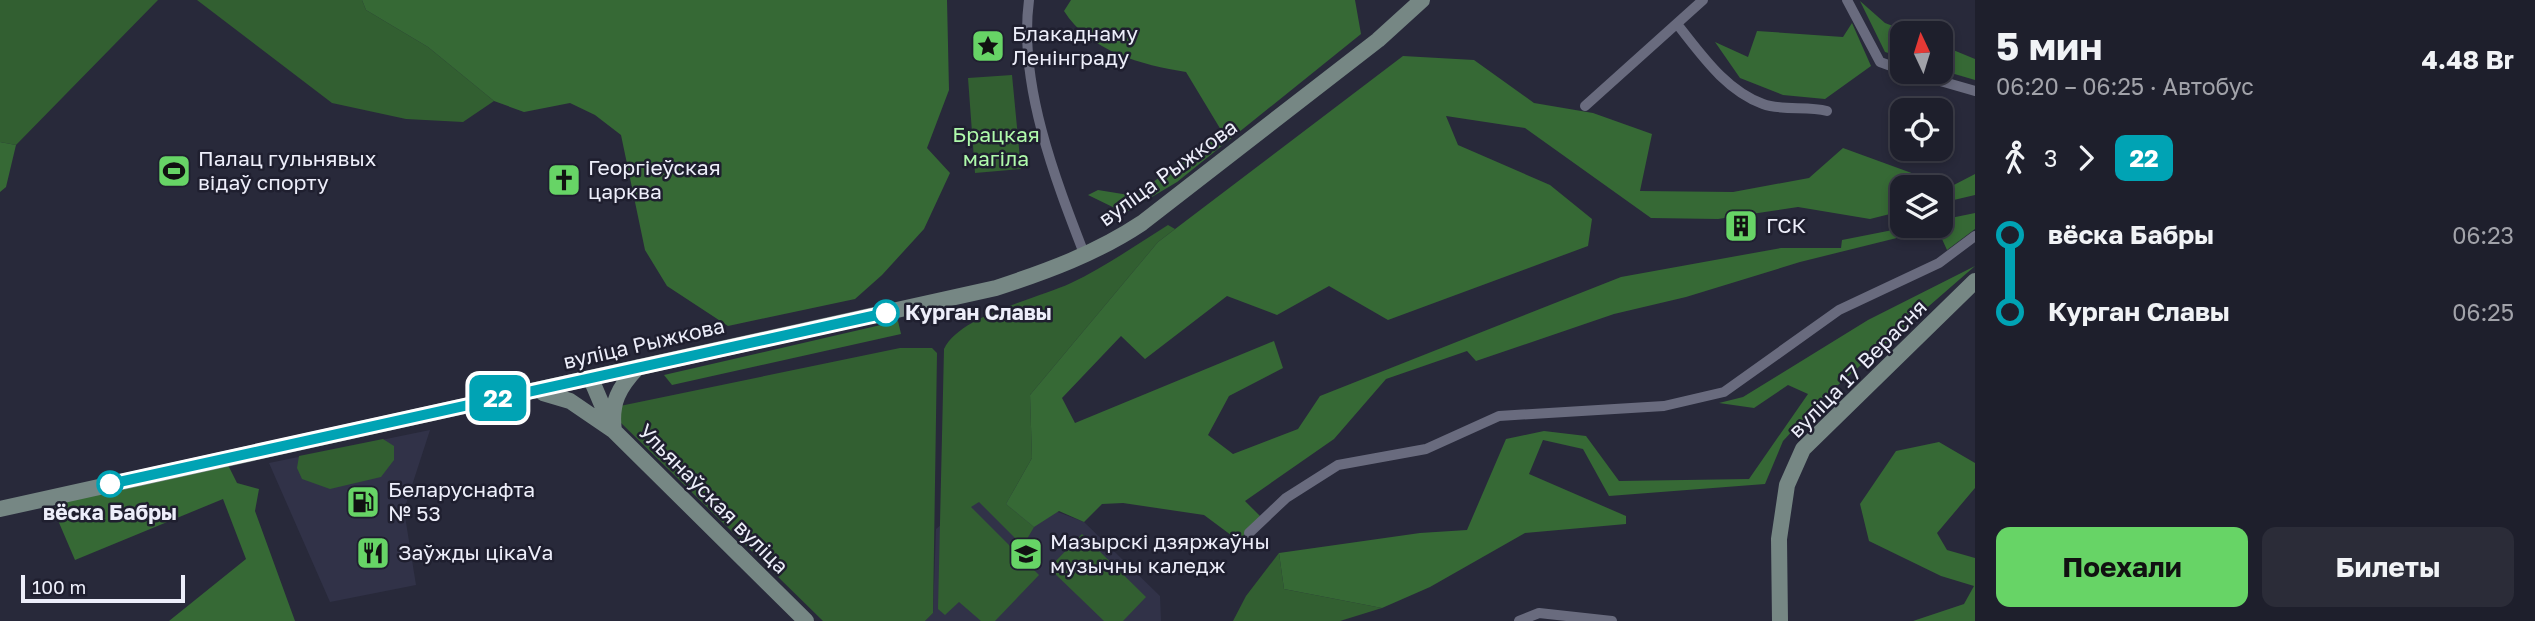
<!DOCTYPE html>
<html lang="ru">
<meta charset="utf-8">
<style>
:root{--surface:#1e1f2c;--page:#2b2c38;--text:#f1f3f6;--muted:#a1a2a9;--line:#3c3d48;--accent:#67d466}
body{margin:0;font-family:"Golos Text",sans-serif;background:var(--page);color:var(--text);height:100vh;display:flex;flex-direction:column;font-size:26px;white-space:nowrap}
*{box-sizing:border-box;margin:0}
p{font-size:23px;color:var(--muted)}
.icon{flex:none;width:38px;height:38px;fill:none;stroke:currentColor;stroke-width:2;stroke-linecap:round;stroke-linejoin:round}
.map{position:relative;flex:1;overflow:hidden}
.details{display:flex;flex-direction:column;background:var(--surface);width:560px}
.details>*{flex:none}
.badge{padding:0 14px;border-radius:10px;font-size:24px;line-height:46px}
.needle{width:46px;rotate:356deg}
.buttons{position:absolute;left:1890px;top:21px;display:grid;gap:14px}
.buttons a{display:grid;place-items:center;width:63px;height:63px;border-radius:14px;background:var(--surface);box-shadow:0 4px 10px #0003,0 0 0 2px var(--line);font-size:35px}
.scale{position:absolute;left:21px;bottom:18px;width:164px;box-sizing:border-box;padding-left:7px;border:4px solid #edeefa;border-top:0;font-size:19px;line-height:24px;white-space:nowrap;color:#edeefa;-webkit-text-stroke:5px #1f1f2f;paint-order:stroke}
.map>.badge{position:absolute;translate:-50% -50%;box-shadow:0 0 0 4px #fff}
.legs{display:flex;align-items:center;gap:10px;height:77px;padding:0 21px;font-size:23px}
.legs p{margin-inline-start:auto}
.headline{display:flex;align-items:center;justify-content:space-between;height:119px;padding:0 21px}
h1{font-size:38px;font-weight:700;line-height:52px}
.cta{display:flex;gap:14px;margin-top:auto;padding:14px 21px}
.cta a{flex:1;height:80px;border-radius:14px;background:var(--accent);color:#111;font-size:28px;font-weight:700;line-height:80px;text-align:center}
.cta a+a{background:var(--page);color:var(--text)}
ul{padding:0 21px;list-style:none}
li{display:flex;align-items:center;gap:24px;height:77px;font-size:26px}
li i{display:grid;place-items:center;width:10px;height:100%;margin:0 9px;background:currentColor}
li i::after{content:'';width:18px;height:18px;margin:-9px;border:5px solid;border-radius:50%;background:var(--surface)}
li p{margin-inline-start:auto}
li:first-child i{background:linear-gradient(#0000 50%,currentColor 0)}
li:last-child i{background:linear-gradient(currentColor 50%,#0000 0)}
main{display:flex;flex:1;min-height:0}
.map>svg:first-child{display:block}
.built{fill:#313248}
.green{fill:#325f31}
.forest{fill:#366935}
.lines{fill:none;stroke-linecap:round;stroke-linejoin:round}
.street{stroke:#696b7e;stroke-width:10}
.secondary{stroke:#768784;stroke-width:16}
.line-1-casing{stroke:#fff;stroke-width:16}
.line-1{stroke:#00a3b4;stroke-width:10}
.stop-1-dot{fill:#fff;stroke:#00a3b4;stroke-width:3.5}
.labels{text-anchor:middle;stroke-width:5;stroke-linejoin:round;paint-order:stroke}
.poi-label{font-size:21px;fill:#edeefa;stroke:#1f1f2f;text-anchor:start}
.park-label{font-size:21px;fill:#affaab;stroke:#1f1f2f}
.street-label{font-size:21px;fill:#edeefa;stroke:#1f1f2f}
.stop-label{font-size:21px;font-weight:bold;fill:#edeefa;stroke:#1f1f2f;text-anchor:start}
</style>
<main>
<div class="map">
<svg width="1975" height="621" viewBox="0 0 1975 621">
<rect width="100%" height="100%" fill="#28293a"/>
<path class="built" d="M430,430L404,510L416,585L330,602L269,463Z
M990,486L1084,522L1160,596L1161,621H925L933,613L936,529Z"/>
<path class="green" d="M0,0H158L16,145L0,142Z
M197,0H362L366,10L428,47L494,101L463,122L406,119L332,103Z
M1012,75L1021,169L975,173L968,78Z
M1168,225L1175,229L1158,242L1030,395L1032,458L1006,504L1034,527L1023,546L979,502L971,507L1039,575L995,621H981L959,602L945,615L938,609L944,349C960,315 1037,299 1071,283C1105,267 1136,245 1168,225Z
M900,348H932L937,353L933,613L925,621H823L619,421L620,406Z
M383,439L394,446V460L381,477L330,489L302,479L297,468L299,456Z
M1082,534L1146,597L1123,621H1104L1049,568Z
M1279,553L1284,589L1382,608L1340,621H1233L1246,596Z"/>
<path class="forest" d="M362,0H947L949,90L927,148L950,173L924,229L882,275L855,299L728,326L667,286L645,250L621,135L595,115L570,103L524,112L494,101L428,47L366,10Z
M1071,0H1355L1361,34L1177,182L1125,213L1088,195L1098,190L1135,196L1221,130L1186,72C1142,65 1089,51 1064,11Z
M1860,1L1885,23L1911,33H1902V57L1885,52Z
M1852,23L1871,66L1825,99L1783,95L1740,78L1715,42L1748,57L1757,31L1843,37Z
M1941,45L1975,59V80L1941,70Z
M1403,56L1474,60L1534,103L1593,113L1652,134L1640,191L1733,192L1809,178L1843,148L1950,187L1975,174V195L1941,203V187H1902V211L1870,219L1798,207L1718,219L1651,218L1525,128L1446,116L1458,145L1550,185L1592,219L1588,246L1388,320L1329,286L1277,315L1227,296L1145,359L1121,336L1062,398L1075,423L1274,341L1283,368L1229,396L1208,435L1233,454L1298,429L1320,396L1621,277L1781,248H1841L1842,240L1913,226H1941V220L1975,213V229L1947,250L1937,228L1800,262L1686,297L1614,314L1476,361L1467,351L1386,379L1334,439L1245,501L1260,516L1239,541L1204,515L1123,503L1102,504L1084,522L1059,511L1034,527L1006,504L1032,458L1030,395L1158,242Z
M0,142L16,145L6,187L0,192Z
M1975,266L1822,399L1783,441L1765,484L1609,496L1583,449L1543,440L1529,474L1626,516V524L1525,533L1430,587L1382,608L1284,589L1279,553L1420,533L1467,530L1506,439L1544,431L1586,436L1619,481L1749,479L1808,394L1788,385L1754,408L1719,403L1743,397L1868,320Z
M898,321L901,334L672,385L664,375Z
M1939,442L1975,463V488L1937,533L1947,550L1975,558V621H1913L1964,604L1974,586L1941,576L1869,541L1860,504L1896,451Z
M228,465L237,483L259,489L255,511L295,621H169L246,559L223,499L75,560L54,511L57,501Z"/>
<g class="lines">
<path class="street" d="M1029,0C1018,83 1055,179 1085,256
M1847,0L1880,62L1902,70
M1677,24C1701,54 1725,90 1763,104C1782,111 1807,106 1827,111
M1909,72L1975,91
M1585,106L1703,0
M1249,533L1286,498L1338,465L1426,449L1499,416L1664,406L1724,392L1839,310L1939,263L1975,236
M1519,621L1539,613L1612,621"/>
<path class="secondary" d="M591,379L611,426
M543,393L570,401L614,431L806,621
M614,431C610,403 619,387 638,367
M0,509L996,288C1048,271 1097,253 1142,223L1378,40L1422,0
M1780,621L1779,539L1787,485L1803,449L1975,281"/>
</g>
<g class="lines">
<defs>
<path id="line-1" d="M110,484L886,313"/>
</defs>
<use href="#line-1" class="line-1-casing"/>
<use href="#line-1" class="line-1"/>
</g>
<defs>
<symbol id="sight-square" viewBox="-11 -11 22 22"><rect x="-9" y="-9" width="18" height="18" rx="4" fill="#67d466" stroke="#1f1f2f"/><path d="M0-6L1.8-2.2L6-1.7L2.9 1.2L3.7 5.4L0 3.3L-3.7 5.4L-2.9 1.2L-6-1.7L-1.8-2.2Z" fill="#111"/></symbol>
<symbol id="stadium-square" viewBox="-11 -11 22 22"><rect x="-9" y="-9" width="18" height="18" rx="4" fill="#67d466" stroke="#1f1f2f"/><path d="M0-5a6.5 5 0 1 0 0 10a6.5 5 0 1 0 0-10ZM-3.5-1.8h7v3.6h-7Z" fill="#111"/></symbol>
<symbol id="church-square" viewBox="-11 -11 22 22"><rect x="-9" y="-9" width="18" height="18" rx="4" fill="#67d466" stroke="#1f1f2f"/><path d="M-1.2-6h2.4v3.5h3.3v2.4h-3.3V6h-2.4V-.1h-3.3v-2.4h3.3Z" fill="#111"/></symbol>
<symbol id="building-square" viewBox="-11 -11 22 22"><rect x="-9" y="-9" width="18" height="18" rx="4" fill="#67d466" stroke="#1f1f2f"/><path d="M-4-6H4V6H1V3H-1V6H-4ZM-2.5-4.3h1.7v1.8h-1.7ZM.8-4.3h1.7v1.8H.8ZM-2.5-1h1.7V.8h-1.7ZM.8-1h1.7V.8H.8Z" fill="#111"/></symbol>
<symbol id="fuel-square" viewBox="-11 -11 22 22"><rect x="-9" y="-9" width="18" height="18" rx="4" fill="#67d466" stroke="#1f1f2f"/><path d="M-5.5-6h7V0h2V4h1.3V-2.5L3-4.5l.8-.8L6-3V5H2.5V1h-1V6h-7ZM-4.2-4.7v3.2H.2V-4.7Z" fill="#111"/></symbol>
<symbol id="restaurant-square" viewBox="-11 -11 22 22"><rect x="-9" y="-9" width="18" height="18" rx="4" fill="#67d466" stroke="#1f1f2f"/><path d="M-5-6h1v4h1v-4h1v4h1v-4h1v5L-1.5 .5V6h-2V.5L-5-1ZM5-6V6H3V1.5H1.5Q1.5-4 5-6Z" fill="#111"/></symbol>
<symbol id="university-square" viewBox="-11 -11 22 22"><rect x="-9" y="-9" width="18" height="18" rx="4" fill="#67d466" stroke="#1f1f2f"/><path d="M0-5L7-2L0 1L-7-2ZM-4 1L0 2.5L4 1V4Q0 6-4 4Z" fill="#111"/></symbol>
</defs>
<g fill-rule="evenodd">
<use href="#sight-square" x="969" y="27" width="38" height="38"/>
<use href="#stadium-square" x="155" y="152" width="38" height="38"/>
<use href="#church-square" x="545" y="161" width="38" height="38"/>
<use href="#building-square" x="1722" y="207" width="38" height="38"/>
<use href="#fuel-square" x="344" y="483" width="38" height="38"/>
<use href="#restaurant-square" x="354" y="534" width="38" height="38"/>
<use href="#university-square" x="1007" y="535" width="38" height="38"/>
</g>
<g class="stop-1-dot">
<circle cx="886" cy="313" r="12"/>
<circle cx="110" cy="484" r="12"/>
</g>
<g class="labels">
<g class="poi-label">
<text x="1012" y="41">Блакаднаму<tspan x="1012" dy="24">Ленінграду</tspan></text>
<text x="198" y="166">Палац гульнявых<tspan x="198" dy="24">відаў спорту</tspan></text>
<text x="588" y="175">Георгіеўская<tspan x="588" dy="24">царква</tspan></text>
<text x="1766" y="233">ГСК</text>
<text x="388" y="497">Беларуснафта<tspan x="388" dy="24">№ 53</tspan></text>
<text x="1050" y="549">Мазырскі дзяржаўны<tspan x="1050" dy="24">музычны каледж</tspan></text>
<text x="398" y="560">Заўжды цікаVа</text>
</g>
<g class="park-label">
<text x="996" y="142">Брацкая<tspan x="996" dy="24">магіла</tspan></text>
</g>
<g class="street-label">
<text transform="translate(1168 173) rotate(-36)" y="7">вуліца Рыжкова</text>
<text transform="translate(644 344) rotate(-13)" y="7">вуліца Рыжкова</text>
<text transform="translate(1858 369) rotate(-45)" y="7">вуліца 17 Верасня</text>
<text transform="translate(713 499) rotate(45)" y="7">Ульянаўская вуліца</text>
</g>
<g class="stop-label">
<text x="905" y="320">Курган Славы</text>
<text x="110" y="520" text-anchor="middle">вёска Бабры</text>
</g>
</g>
</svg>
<div class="buttons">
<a><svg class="needle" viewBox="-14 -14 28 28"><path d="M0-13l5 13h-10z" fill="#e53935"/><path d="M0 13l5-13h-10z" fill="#a1a2a9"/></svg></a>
<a><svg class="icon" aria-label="locate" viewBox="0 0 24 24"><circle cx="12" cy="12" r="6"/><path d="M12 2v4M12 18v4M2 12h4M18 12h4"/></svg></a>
<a><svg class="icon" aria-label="layers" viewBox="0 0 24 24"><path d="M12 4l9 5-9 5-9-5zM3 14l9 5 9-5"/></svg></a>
</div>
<div class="scale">100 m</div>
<b class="badge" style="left:498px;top:398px;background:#00a3b4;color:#fff">22</b>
</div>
<section class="details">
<div class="headline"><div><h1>5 мин</h1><p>06:20 – 06:25 · Автобус</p></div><b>4.48 Br</b></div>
<div class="legs"><svg class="icon" aria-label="walk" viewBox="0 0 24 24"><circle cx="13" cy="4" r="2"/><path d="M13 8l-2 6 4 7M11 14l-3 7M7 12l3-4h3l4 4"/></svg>3<svg class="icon" aria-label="forward" viewBox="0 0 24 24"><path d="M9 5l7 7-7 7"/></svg><b class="badge" style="background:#00a3b4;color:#fff">22</b></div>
<ul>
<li><i style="color:#00a3b4"></i><b>вёска Бабры</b><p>06:23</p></li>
<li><i style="color:#00a3b4"></i><b>Курган Славы</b><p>06:25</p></li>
</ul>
<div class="cta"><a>Поехали</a><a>Билеты</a></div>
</section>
</main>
